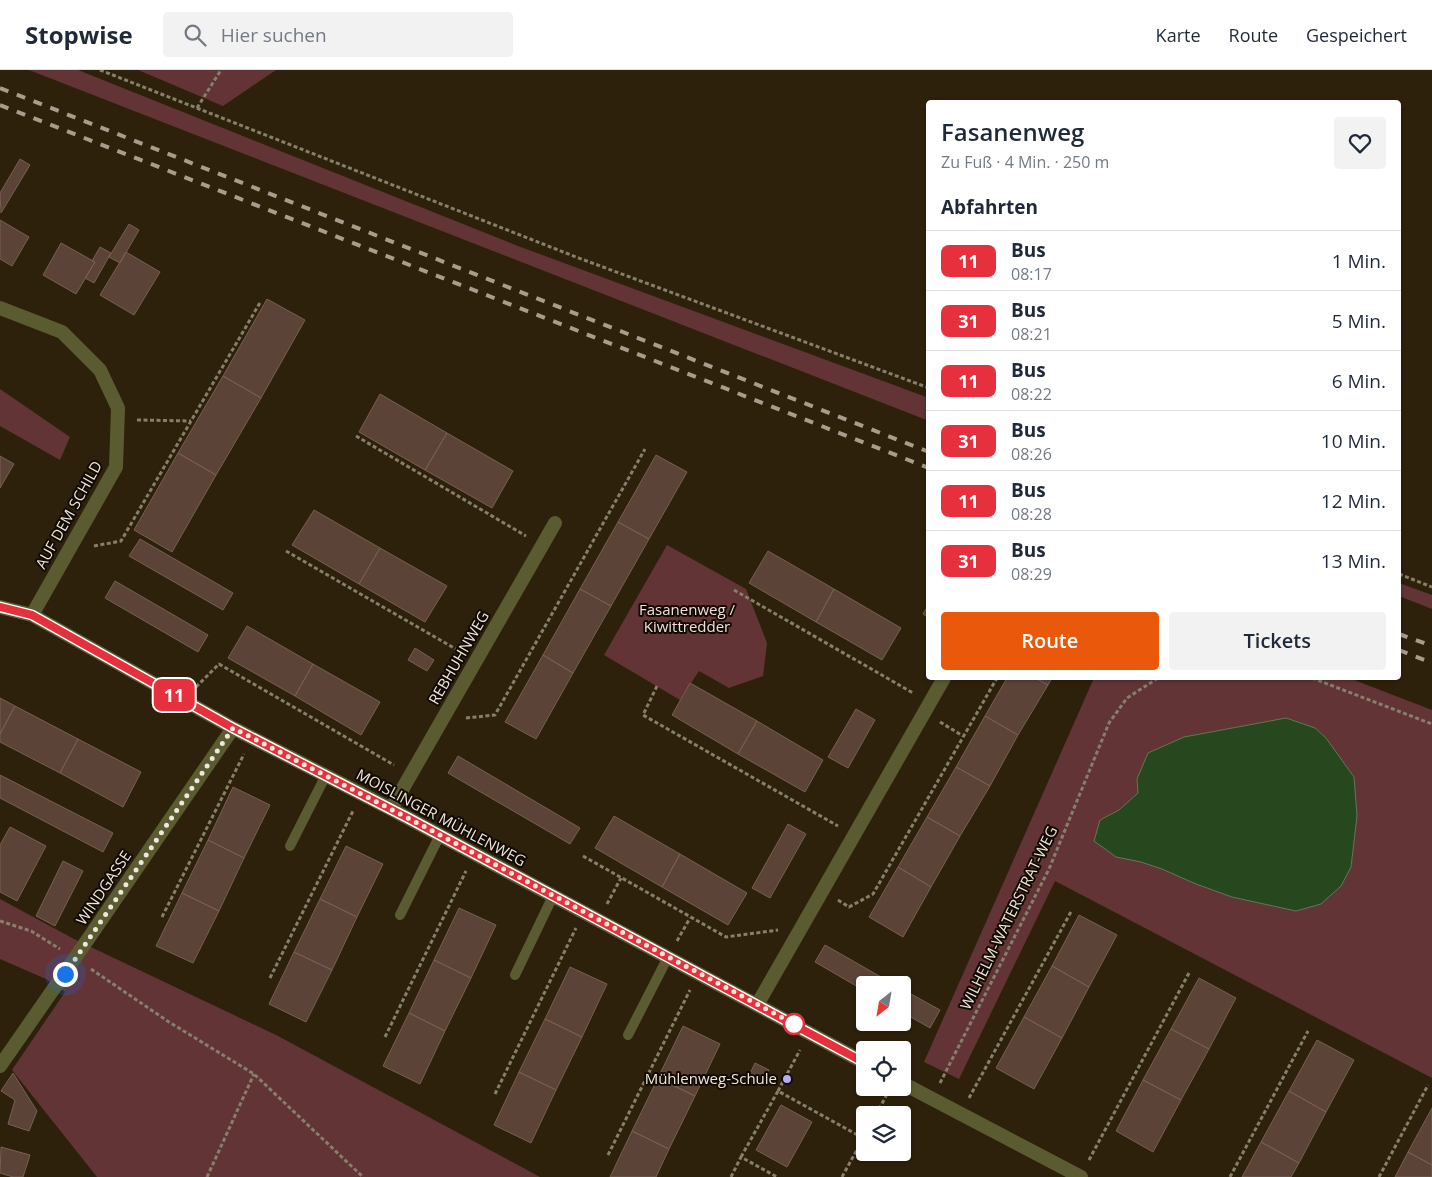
<!DOCTYPE html>
<html lang="de">
<meta charset="utf-8">
<style>
:root{--surface:#fff;--page:#f2f2f3;--text:#1f2937;--muted:#747a83;--line:#e0e1e3;--accent:#ea580c}
body{margin:0;font-family:"Open Sans",sans-serif;background:var(--page);color:var(--text);height:100vh;display:flex;flex-direction:column;font-size:19px;white-space:nowrap}
*{box-sizing:border-box;margin:0}
p{font-size:16px;color:var(--muted)}
.icon{flex:none;width:28px;height:28px;fill:none;stroke:currentColor;stroke-width:2;stroke-linecap:round;stroke-linejoin:round}
.map{position:relative;flex:1;overflow:hidden}
.side{position:absolute;left:926px;top:30px;width:475px;height:580px;display:flex;flex-direction:column;background:var(--surface);border-radius:5px;box-shadow:0 1px 4px #0004}
.side>*{flex:none}
.badge{padding:0 10px;border-radius:8px;font-size:18px;line-height:32px}
.needle{width:32px;rotate:211deg}
.fabs{position:absolute;left:856px;top:906px;display:grid;gap:10px}
.fabs a{display:grid;place-items:center;width:55px;height:55px;border-radius:5px;background:var(--surface);box-shadow:0 1px 4px #0004;font-size:25px}
.you{position:absolute;width:25px;height:25px;margin:-12px;border:4px solid #fff;border-radius:50%;background:#1a73e8;box-shadow:0 0 0 8px #1a73e833}
.map>.badge{position:absolute;translate:-50% -50%;box-shadow:0 0 0 2px #fff}
h2{padding:0 15px;font-size:19px;line-height:45px}
.round{display:grid;place-items:center;flex:none;width:52px;height:52px;border-radius:5px;background:var(--page)}
.summary{display:flex;align-items:center;justify-content:space-between;height:85px;padding:0 15px}
h1{font-size:24px;font-weight:600;line-height:38px}
.button{display:flex;gap:10px;margin-top:auto;padding:10px 15px}
.button a{flex:1;height:58px;border-radius:5px;background:var(--accent);color:#fff;font-size:20px;font-weight:600;line-height:58px;text-align:center}
.button a+a{background:var(--page);color:var(--text)}
ul{padding:0;list-style:none}
li{display:flex;align-items:center;gap:15px;height:60px;padding:0 15px;border-top:1px solid var(--line)}
li div{flex:1}
li b{display:block;font-size:19px}
li em{font-style:normal}
li .badge{min-width:55px;font-weight:700;text-align:center}
header{display:flex;align-items:center;gap:30px;box-sizing:border-box;height:70px;padding:0 25px;background:var(--surface);border-bottom:1px solid var(--line)}
header strong{font-size:24px}
nav{display:flex;gap:28px;margin-inline-start:auto;font-size:18px}
.search{width:350px;height:45px;background:var(--page);display:flex;align-items:center;gap:12px;box-sizing:border-box;padding:0 18px;border-radius:5px;color:var(--muted);font-size:19px}
.map>svg:first-child{display:block}
.green{fill:#623435;fill-rule:evenodd}
.water{fill:#27481e;stroke:#637856}
.building{fill:#5b4337;stroke:#785f52}
.lines{fill:none;stroke-linecap:round;stroke-linejoin:round}
.path{stroke:#887e6c;stroke-width:3;stroke-dasharray:4 2.5;stroke-linecap:butt}
.service{stroke:#5a5b30;stroke-width:10}
.minor{stroke:#5a5b30;stroke-width:14}
.rail{stroke:#a79d8d;stroke-width:4;stroke-dasharray:9 9;stroke-linecap:butt}
.line-casing{stroke:#fff;stroke-width:11}
.line{stroke:#e7303d;stroke-width:8}
.walk{stroke:#efe7da;stroke-width:5;stroke-dasharray:0 9}
.stop-dot{fill:#fff;stroke:#e7303d;stroke-width:2.5}
.poi-dot{fill:#b4acf9;stroke:#110b04;stroke-width:2}
.labels{text-anchor:middle;stroke-width:4;stroke-linejoin:round;paint-order:stroke}
.street-label{font-size:15px;fill:#efe7da;stroke:#110b04}
.park-label{font-size:15px;fill:#f2dede;stroke:#110b04}
.poi-label{font-size:15px;fill:#efe7da;stroke:#110b04;text-anchor:end}
</style>
<header>
<strong>Stopwise</strong>
<div class="search"><svg class="icon" aria-label="search" viewBox="0 0 24 24"><circle cx="10" cy="10" r="6"/><path d="M15 15l6 6"/></svg>Hier suchen</div>
<nav><a>Karte</a><a>Route</a><a>Gespeichert</a></nav>
</header>
<div class="map">
<svg width="1432" height="1107" viewBox="0 0 1432 1107">
<rect width="100%" height="100%" fill="#2d210c"/>
<path class="green" d="M29,0H78L518,176L929,328V351Z
M138,0H276L223,36Z
M0,319L70,367L60,390L0,356Z
M667,475L746,519L767,573L763,606L729,618L699,601L680,630L604,585Z
M1399,513L1432,525V539L1399,526Z
M1094,608H1349L1432,640V1008L1055,811L959,1009L924,992ZM1286,648L1315,658L1326,668L1354,707L1357,746L1351,797L1232,827L1196,814L1162,799L1141,792L1100,750L1119,740L1138,723L1148,683L1184,667Z
M0,829L74,869L278,966L540,1107H97L12,1000L65,922L46,909L0,889Z"/>
<path class="water" d="M1286,648L1315,658L1326,668L1354,707L1357,746L1351,797L1341,816L1321,834L1296,841L1232,827L1196,814L1162,799L1141,792L1116,787L1094,771L1100,750L1119,740L1138,723L1137,709L1148,683L1184,667Z"/>
<path class="building" d="M20,89L30,95L1,143L0,123Z
M0,150L29,167L12,196L0,189Z
M129,154L139,160L120,193L109,187Z
M61,173L95,192L76,224L43,205Z
M100,177L111,183L94,213L85,208L95,192L92,191Z
M126,182L160,202L134,245L100,225Z
M267,229L305,250L261,328L223,306Z
M223,306L261,328L216,405L178,383Z
M380,324L447,363L425,400L359,362Z
M447,363L513,401L492,438L425,400Z
M178,383L216,405L172,482L134,460Z
M656,385L687,402L649,469L618,452Z
M0,386L14,394L0,418Z
M314,440L380,478L359,514L292,475Z
M618,452L649,469L611,536L580,519Z
M140,469L233,523L223,540L129,486Z
M380,478L447,516L425,552L359,514Z
M768,481L834,519L816,552L749,513Z
M115,511L208,565L198,582L105,528Z
M580,519L611,536L573,603L543,585Z
M834,519L901,558L882,590L816,552Z
M929,534V548L923,544Z
M247,556L313,594L295,626L228,588Z
M415,578L434,590L427,601L408,590Z
M543,585L573,603L536,669L505,652Z
M313,594L380,632L361,665L295,626Z
M1007,608H1035L1048,615L1018,665L985,646Z
M1035,608H1052L1048,615Z
M690,613L757,651L738,684L672,645Z
M0,628L15,636L0,664Z
M15,636L78,669L60,703L0,672V664Z
M856,639L875,650L848,698L828,687Z
M985,646L1018,665L990,716L956,697Z
M757,651L823,690L805,722L738,684Z
M78,669L141,702L123,737L60,703Z
M458,686L580,758L570,774L448,703Z
M956,697L990,716L960,766L927,747Z
M0,705L113,763L103,782L0,728Z
M233,717L270,735L244,788L208,770Z
M614,746L680,784L662,817L595,778Z
M927,747L960,766L931,817L898,797Z
M788,754L806,764L770,828L752,818Z
M10,757L46,776L17,831L0,822V775Z
M208,770L244,788L219,841L182,823Z
M346,776L383,794L357,847L320,829Z
M680,784L747,823L728,855L662,817Z
M63,791L83,801L55,856L36,846Z
M898,797L931,817L903,867L869,847Z
M182,823L219,841L193,893L156,876Z
M320,829L357,847L332,900L294,882Z
M459,838L496,855L471,908L434,890Z
M1079,845L1117,865L1089,917L1052,896Z
M825,875L895,915H865V921L815,892Z
M294,882L332,900L306,952L269,934Z
M434,890L471,908L445,961L409,943Z
M1052,896L1089,917L1062,968L1024,947Z
M570,897L607,914L582,967L545,949Z
M1199,908L1236,928L1209,979L1171,959Z
M902,919L940,940L930,958L902,942Z
M409,943L445,961L420,1014L383,996Z
M1024,947L1062,968L1034,1019L996,998Z
M545,949L582,967L556,1020L519,1002Z
M683,956L720,974L695,1026L658,1008Z
M1171,959L1209,979L1181,1030L1143,1010Z
M1317,970L1354,990L1326,1042L1289,1021Z
M755,993L769,1000L760,1016L747,1010Z
M519,1002L556,1020L531,1073L494,1055Z
M13,1003L37,1041L29,1061L8,1054L15,1030L1,1021Z
M658,1008L695,1026L669,1079L632,1061Z
M1143,1010L1181,1030L1153,1082L1116,1061Z
M1289,1021L1326,1042L1299,1093L1261,1072Z
M781,1035L812,1052L787,1097L756,1080Z
M1432,1038V1095L1408,1082Z
M632,1061L669,1079L656,1107H610Z
M1261,1072L1299,1093L1291,1107H1242Z
M1,1077L30,1085L23,1107H13L0,1103Z
M1408,1082L1432,1095V1107H1395Z"/>
<g class="lines">
<path class="path" d="M100,0L576,187L929,318
M197,38L221,0
M137,350L191,351
M356,366L526,466
M94,476L121,471L261,231
M286,481L461,582
M1399,504L1432,517
M734,520L913,623
M1312,608L1432,654
M657,616L643,645L838,756
M196,617L219,594L394,695
M466,648L495,645L645,379
M940,652L963,666
M583,786L726,867L778,860
M838,830L849,837L873,824L997,608
M607,834L621,808
M162,847L244,684
M0,851L31,861L60,879
M677,871L690,848
M91,899L169,952L254,1004L363,1107
M270,908L353,741
M385,967L466,801
M940,1013L1049,799L1109,653L1127,628L1158,608
M778,1021L800,980
M495,1024L576,858
M969,1028L1072,840
M876,1045L887,1024
M608,1085L690,920
M741,1087L778,1021L863,1068
M1089,1090L1189,903
M207,1107L254,1004
M731,1107L741,1087L777,1107
M842,1107L865,1065
M1230,1107L1308,961
M1379,1107L1428,1015"/>
<path class="service" d="M290,776L326,705
M400,845L440,765
M515,905L553,826
M628,965L668,887"/>
<path class="minor" d="M0,238L62,262L100,300L118,338L116,397L32,545
M0,537L32,545L233,658L391,739L865,993
M391,739L555,453
M757,935L944,608
M0,996L75,888L233,658
M902,1013L1081,1107"/>
<path class="rail" d="M0,18L929,382
M0,35L929,398
M1399,564L1432,576
M1399,580L1432,593"/>
</g>
<g class="lines">
<defs>
<path id="line" d="M0,537L32,545L233,658L408,748L865,993"/>
</defs>
<use href="#line" class="line-casing"/>
<use href="#line" class="line"/>
<path class="walk" d="M65,904L233,658L408,748L798,956L794,954"/>
</g>
<circle class="stop-dot" cx="794" cy="954" r="10"/>
<circle class="poi-dot" cx="787" cy="1009" r="5"/>
<g class="labels">
<g class="street-label">
<text transform="translate(69 445) rotate(-61)" y="5">AUF DEM SCHILD</text>
<text transform="translate(459 588) rotate(-60)" y="5">REBHUHNWEG</text>
<text transform="translate(441 748) rotate(28)" y="5">MOISLINGER MÜHLENWEG</text>
<text transform="translate(104 818) rotate(-56)" y="5">WINDGASSE</text>
<text transform="translate(1009 848) rotate(-64)" y="5">WILHELM-WATERSTRAT-WEG</text>
</g>
<g class="park-label">
<text x="687" y="545">Fasanenweg /<tspan x="687" dy="17">Kiwittredder</tspan></text>
</g>
<g class="poi-label">
<text x="777" y="1014">Mühlenweg-Schule</text>
</g>
</g>
</svg>
<div class="fabs">
<a><svg class="needle" viewBox="-14 -14 28 28"><path d="M0-13l5 13h-10z" fill="#e53935"/><path d="M0 13l5-13h-10z" fill="#747a83"/></svg></a>
<a><svg class="icon" aria-label="locate" viewBox="0 0 24 24"><circle cx="12" cy="12" r="6"/><path d="M12 2v4M12 18v4M2 12h4M18 12h4"/></svg></a>
<a><svg class="icon" aria-label="layers" viewBox="0 0 24 24"><path d="M12 4l9 5-9 5-9-5zM3 14l9 5 9-5"/></svg></a>
</div>
<div class="you" style="left:65px;top:904px"></div>
<b class="badge" style="left:174px;top:625px;background:#e7303d;color:#fff">11</b>
<section class="side">
<div class="summary"><div><h1>Fasanenweg</h1><p>Zu Fuß · 4 Min. · 250 m</p></div><a class="round"><svg class="icon" aria-label="heart" viewBox="0 0 24 24"><path d="M12 20l-8-8c-3-5 5-10 8-4 3-6 11-1 8 4z"/></svg></a></div>
<h2>Abfahrten</h2>
<ul>
<li><span class="badge" style="background:#e7303d;color:#fff">11</span><div><b>Bus</b><p>08:17</p></div><em>1 Min.</em></li>
<li><span class="badge" style="background:#e7303d;color:#fff">31</span><div><b>Bus</b><p>08:21</p></div><em>5 Min.</em></li>
<li><span class="badge" style="background:#e7303d;color:#fff">11</span><div><b>Bus</b><p>08:22</p></div><em>6 Min.</em></li>
<li><span class="badge" style="background:#e7303d;color:#fff">31</span><div><b>Bus</b><p>08:26</p></div><em>10 Min.</em></li>
<li><span class="badge" style="background:#e7303d;color:#fff">11</span><div><b>Bus</b><p>08:28</p></div><em>12 Min.</em></li>
<li><span class="badge" style="background:#e7303d;color:#fff">31</span><div><b>Bus</b><p>08:29</p></div><em>13 Min.</em></li>
</ul>
<div class="button"><a>Route</a><a>Tickets</a></div>
</section>
</div>
